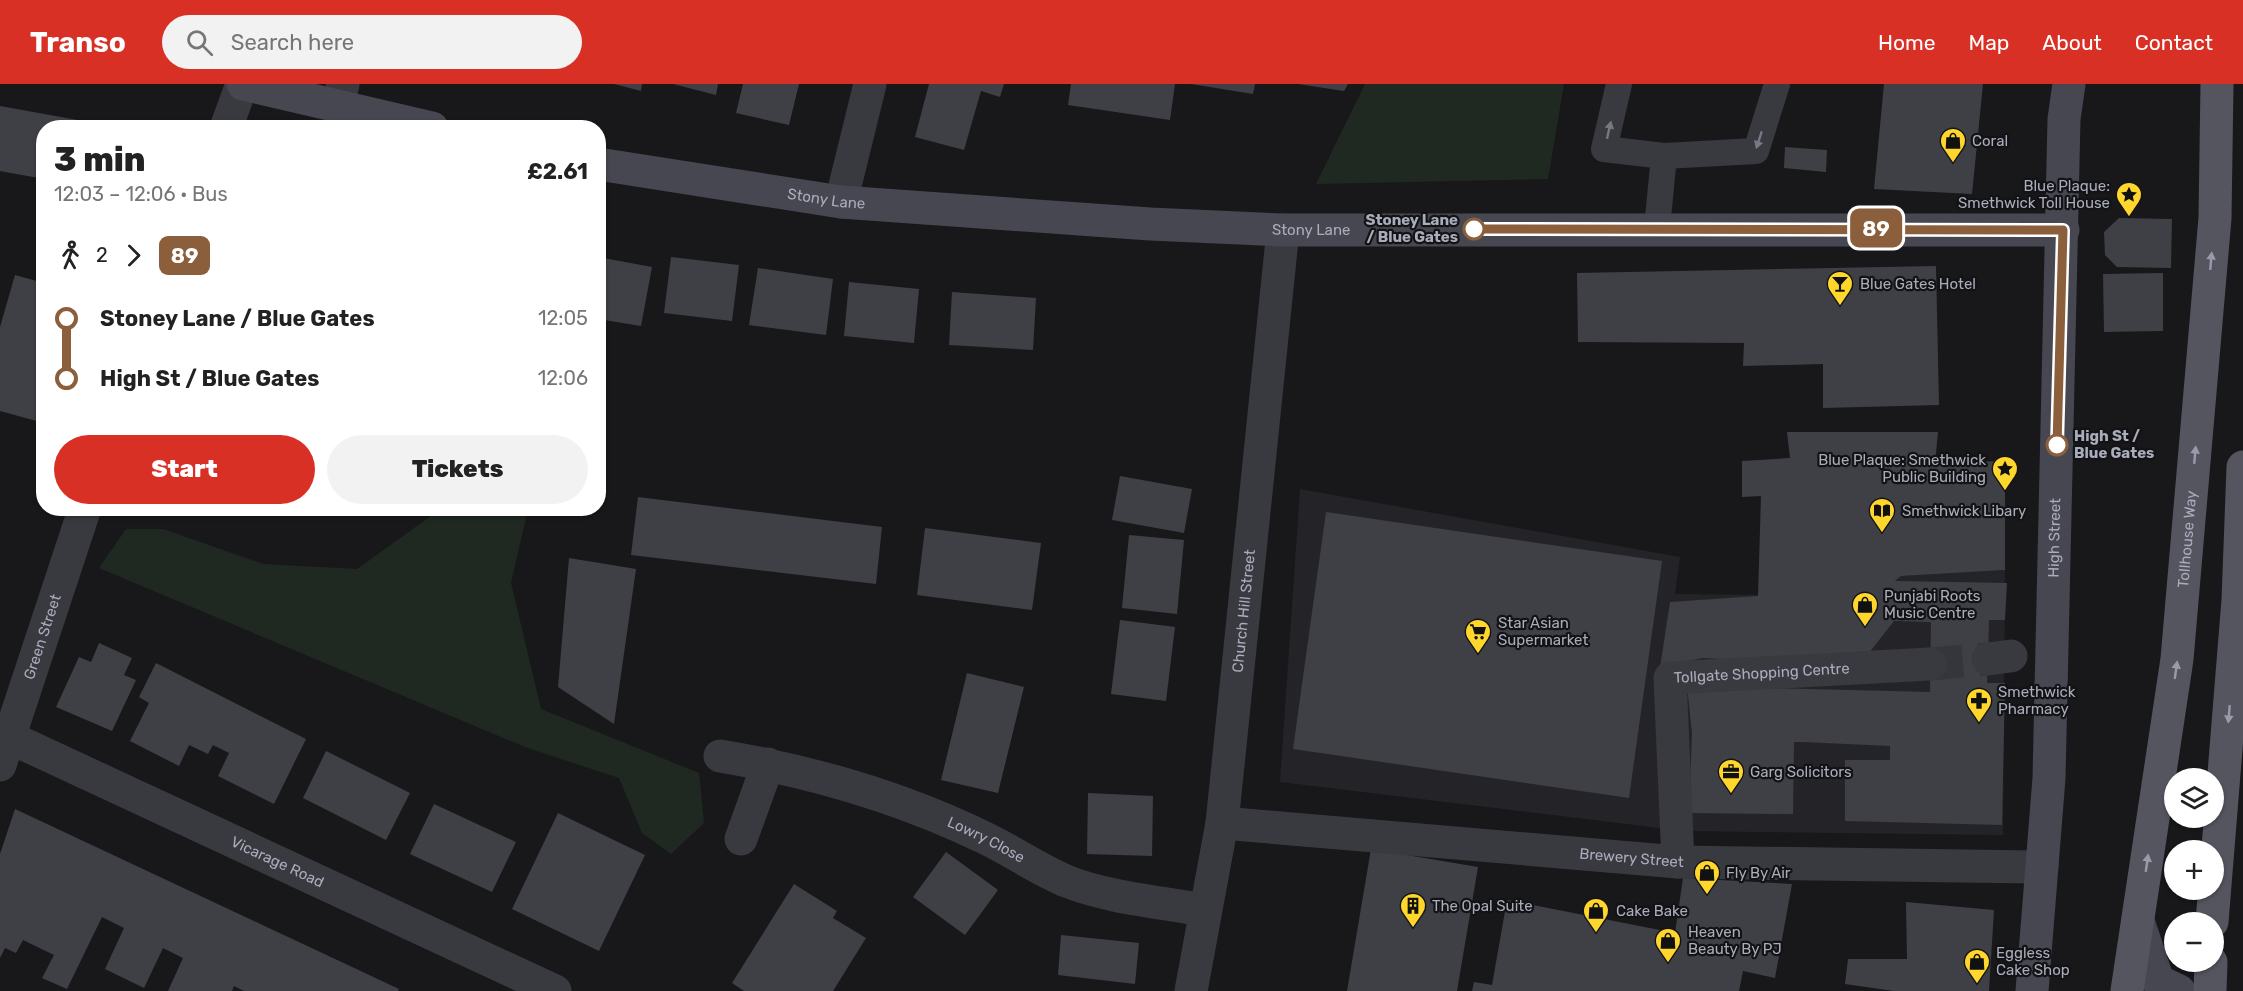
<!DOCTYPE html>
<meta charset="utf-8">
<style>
:root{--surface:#fff;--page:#f2f2f2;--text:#222;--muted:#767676;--accent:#d93025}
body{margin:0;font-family:Rubik,sans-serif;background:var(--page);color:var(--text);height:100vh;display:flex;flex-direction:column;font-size:22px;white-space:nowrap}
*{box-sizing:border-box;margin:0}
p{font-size:20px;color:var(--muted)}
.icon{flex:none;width:33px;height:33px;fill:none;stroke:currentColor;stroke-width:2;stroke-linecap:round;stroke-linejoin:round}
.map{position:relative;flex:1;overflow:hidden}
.drawer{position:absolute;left:36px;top:36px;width:570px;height:396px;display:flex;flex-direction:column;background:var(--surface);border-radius:24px;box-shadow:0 2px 4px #0004}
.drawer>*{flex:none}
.badge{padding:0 12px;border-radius:9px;font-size:21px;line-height:39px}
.controls{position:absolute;left:2164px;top:684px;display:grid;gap:12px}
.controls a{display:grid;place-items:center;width:60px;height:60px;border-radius:50%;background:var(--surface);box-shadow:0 2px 4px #0004;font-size:30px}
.map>.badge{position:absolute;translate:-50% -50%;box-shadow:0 0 0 3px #fff}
.legs{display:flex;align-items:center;gap:9px;height:66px;padding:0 18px;font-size:20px}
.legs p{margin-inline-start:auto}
.overview{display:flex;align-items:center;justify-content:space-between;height:102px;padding:0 18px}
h1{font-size:33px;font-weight:800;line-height:45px}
.primary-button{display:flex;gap:12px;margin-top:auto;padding:12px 18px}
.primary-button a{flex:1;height:69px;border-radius:36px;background:var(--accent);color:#fff;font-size:24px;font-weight:800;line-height:69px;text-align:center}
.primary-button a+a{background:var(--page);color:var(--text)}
ul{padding:0 18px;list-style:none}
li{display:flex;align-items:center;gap:21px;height:60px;font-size:22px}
li i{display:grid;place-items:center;width:9px;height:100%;margin:0 8px;background:currentColor}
li i::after{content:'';width:15px;height:15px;margin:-8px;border:4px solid;border-radius:50%;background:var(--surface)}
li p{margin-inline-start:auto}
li:first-child i{background:linear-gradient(#0000 50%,currentColor 0)}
li:last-child i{background:linear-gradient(currentColor 50%,#0000 0)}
header{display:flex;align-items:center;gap:36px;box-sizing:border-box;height:84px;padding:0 30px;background:var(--accent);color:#fff}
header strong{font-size:28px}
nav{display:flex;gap:33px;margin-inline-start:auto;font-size:21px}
.search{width:420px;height:54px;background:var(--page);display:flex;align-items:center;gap:15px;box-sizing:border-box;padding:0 21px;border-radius:33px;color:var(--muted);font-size:22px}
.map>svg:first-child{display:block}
.built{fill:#242428}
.green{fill:#1f2922}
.building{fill:#3f4045}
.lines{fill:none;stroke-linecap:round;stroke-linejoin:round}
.street-tunnel{stroke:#35363b;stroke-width:33;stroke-dasharray:33 16;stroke-linecap:butt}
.lane{stroke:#393940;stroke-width:26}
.street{stroke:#393940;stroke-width:33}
.secondary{stroke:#464750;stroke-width:33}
.primary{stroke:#54555f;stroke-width:33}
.oneway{fill:#777884}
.oneway2{fill:#989ba9}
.line-1-casing{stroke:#fff;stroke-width:14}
.line-1{stroke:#8b5e3c;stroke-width:9}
.stop-1-dot{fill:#fff;stroke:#8b5e3c;stroke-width:3}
.labels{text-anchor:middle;stroke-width:4.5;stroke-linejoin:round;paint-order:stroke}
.poi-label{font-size:15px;fill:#a9acbb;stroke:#131316;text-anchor:start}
.street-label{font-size:15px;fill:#a9acbb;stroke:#131316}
.stop-label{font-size:15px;font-weight:bold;fill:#a9acbb;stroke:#131316;text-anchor:end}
</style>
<header>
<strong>Transo</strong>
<div class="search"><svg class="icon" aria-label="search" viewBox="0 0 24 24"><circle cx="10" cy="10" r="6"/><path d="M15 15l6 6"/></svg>Search here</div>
<nav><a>Home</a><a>Map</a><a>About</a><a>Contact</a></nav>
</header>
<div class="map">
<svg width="2243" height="907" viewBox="0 0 2243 907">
<rect width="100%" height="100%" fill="#18181b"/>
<path class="built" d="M1300,405L1680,473L1675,510L1878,512L1901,492L2005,486L2003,751L1684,747L1280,698Z"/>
<path class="green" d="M1365,0H1564L1548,95L1316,100Z
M442,424L528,425L511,499L541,625L699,689L704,739L671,770L642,749L619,694L525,663L99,484L126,445H163L263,480L357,485Z"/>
<path class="building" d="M614,0H642L641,7Z
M673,0H718L716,11Z
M743,0H799L789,41L736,29Z
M929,0H1004L1000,13L981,7L964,66L915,53Z
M1071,0H1175L1170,36L1068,21Z
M1191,0H1255L1253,10Z
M1298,0H1348L1344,7Z
M1884,0H1983L1972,110L1874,105Z
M0,22L111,42V44H44V95L0,87Z
M1785,63L1827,66L1826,88L1784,84Z
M2119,134L2172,135L2171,184L2117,183L2105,171L2104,148Z
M598,173L652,183L641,242L598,235Z
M671,173L739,181L732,237L664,229Z
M1936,182L1939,321L1823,324V280L1743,282L1744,259L1578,258L1577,189Z
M758,184L833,195L826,251L749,241Z
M2163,189V247L2104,248L2103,190Z
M15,191L44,199V339L0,327V243Z
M849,198L919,205L914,259L844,252Z
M952,208L1036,214L1033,266L949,261Z
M1787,348H1938L1935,379L2005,377V486L1901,492L1895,497L2007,499L2005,536H1989L1988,575L1987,599H2005L2002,741L1845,737V676H1890V662L1802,658H1794L1793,730L1689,729L1692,649L1687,602L1930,608L1931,538L1894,537L1865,574L1794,578L1702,574L1660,584L1670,518L1758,512L1761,412L1742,413V377L1790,374Z
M1120,392L1192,405L1184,449L1112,436Z
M638,413L882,443L876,500L631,471Z
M1326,428L1662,477L1629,714L1293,665Z
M925,444L1041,459L1032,526L917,511Z
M1129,451L1184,456L1177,530L1122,524Z
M569,474L636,485L614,640L558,603Z
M1120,536L1175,543L1166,617L1111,610Z
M99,559L132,574L124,591L136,596L112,647L56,623L79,573L91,578Z
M156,579L306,655L274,720L218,692L229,669L213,661L208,670L189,661L179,682L130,657L149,619L139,613Z
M967,589L1024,603L998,709L941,696Z
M326,667L410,709L386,756L303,714Z
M1088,709L1153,712L1152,772L1087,770Z
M434,720L516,758L492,808L410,770Z
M15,725L399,905L398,907H244L234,902L232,907H168L183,874L163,864L144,904L105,885L124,844L102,833L67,905L42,894L54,871L23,856L16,869L5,864L0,874V770Z
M558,729L645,771L599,867L512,825Z
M1371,765L1478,783L1457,907H1347Z
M946,768L998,806L965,851L913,813Z
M1683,794L1792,800L1775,894L1743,887L1739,907H1472L1474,898L1492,901L1507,816L1675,849Z
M794,800L837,827L833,834L866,854L833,907H744L732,899Z
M1906,818L1994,826L1989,907H1894L1845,900L1848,875H1907Z
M1061,851L1139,859L1135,900L1058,891Z"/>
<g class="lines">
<path class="street-tunnel" d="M1930,580L1988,575"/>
<path class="lane" d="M1619,0L1604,65L1664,72L1756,67L1777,0
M1657,144L1664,72"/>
<g class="street">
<path d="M338,22L343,0"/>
<path d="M226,44L242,0"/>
<path d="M841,118L870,0"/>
<path d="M1988,575L2011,572"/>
<path id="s1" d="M0,649L555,907"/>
<path id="s2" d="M720,672C810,687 903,714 985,754C1012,767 1038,785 1066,797C1109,814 1159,818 1204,826"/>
<path id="s3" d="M0,681L85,424"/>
<path id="s4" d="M1222,739L1678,778L2042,783"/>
<path d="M741,755L768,680"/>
<path id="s5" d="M1678,778L1670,594L1930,580"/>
<path id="s6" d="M1191,907L1222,739L1283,146"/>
</g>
<g class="secondary">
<path d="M243,0L432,44"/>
<path id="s7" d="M598,80L841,118L1150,140L1283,146H2063"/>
<path d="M2138,837L2158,897L2179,907"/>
<path id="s8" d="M2032,907L2049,694L2064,35L2069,0"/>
</g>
<g class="primary">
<path d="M2212,838L2238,516L2243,383"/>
<path id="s9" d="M2127,907L2177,575L2215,134L2217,0"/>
<path d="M2210,907L2211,878"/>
</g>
</g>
<defs><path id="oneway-solid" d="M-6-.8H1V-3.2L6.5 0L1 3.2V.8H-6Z" transform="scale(1.5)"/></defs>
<g class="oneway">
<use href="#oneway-solid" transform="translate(1609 46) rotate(-77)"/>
<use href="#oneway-solid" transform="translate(1759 56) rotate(108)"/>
</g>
<g class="oneway2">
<use href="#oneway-solid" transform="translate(2211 177) rotate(-85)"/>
<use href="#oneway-solid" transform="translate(2195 371) rotate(-85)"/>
<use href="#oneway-solid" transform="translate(2176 586) rotate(-82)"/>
<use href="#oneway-solid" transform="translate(2229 630) rotate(95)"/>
<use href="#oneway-solid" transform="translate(2147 779) rotate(-82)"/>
</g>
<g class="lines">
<defs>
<path id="line-1" d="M1474,145L2063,146L2057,361"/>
</defs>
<use href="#line-1" class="line-1-casing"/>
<use href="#line-1" class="line-1"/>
</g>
<defs>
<symbol id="shop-pin" viewBox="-11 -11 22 30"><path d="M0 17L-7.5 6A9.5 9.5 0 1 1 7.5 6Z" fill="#ffd62b" stroke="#131316"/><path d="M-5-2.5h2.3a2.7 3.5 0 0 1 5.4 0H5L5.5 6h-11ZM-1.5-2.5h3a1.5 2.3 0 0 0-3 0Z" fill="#111"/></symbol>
<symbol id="sight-pin" viewBox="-11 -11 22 30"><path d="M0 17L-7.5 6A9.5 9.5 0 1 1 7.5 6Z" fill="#ffd62b" stroke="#131316"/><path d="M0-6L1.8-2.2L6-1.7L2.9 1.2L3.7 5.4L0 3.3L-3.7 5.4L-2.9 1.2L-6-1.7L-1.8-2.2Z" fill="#111"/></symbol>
<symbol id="bar-pin" viewBox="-11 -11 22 30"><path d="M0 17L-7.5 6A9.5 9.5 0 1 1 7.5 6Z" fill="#ffd62b" stroke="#131316"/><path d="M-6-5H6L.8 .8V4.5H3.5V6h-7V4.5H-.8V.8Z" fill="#111"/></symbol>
<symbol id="library-pin" viewBox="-11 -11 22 30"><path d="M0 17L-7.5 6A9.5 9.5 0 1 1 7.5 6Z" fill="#ffd62b" stroke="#131316"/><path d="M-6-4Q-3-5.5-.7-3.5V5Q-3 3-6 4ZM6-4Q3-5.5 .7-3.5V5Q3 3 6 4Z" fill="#111"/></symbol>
<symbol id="supermarket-pin" viewBox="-11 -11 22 30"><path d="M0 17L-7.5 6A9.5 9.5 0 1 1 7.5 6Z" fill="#ffd62b" stroke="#131316"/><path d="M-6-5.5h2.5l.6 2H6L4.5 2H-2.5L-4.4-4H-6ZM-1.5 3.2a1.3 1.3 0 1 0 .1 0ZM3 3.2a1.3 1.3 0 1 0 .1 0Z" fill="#111"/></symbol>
<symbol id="pharmacy-pin" viewBox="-11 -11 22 30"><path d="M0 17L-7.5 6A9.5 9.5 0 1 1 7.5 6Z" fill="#ffd62b" stroke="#131316"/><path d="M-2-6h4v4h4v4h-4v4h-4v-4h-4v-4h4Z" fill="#111"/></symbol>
<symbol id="office-pin" viewBox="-11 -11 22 30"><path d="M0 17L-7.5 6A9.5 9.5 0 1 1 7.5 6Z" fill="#ffd62b" stroke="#131316"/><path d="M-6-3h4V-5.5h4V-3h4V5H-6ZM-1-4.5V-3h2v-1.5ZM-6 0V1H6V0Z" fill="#111"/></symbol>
<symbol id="building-pin" viewBox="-11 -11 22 30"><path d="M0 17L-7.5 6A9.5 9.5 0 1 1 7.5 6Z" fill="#ffd62b" stroke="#131316"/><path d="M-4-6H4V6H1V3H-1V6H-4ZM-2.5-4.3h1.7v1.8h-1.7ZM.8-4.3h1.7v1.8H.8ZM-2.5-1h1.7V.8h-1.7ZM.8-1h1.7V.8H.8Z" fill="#111"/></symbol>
</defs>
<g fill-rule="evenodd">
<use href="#shop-pin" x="1938" y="42" width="30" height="40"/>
<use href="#sight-pin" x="2114" y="96" width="30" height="40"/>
<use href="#bar-pin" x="1825" y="185" width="30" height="40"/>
<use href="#sight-pin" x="1990" y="370" width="30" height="40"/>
<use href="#library-pin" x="1867" y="412" width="30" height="40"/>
<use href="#shop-pin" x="1850" y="506" width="30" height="40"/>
<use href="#supermarket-pin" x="1463" y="533" width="30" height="40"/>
<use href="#pharmacy-pin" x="1964" y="602" width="30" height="40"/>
<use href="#office-pin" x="1716" y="673" width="30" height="40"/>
<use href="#shop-pin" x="1692" y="774" width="30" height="40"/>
<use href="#building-pin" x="1398" y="807" width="30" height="40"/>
<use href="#shop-pin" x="1581" y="812" width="30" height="40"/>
<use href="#shop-pin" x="1653" y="842" width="30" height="40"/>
<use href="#shop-pin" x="1962" y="863" width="30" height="40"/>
</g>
<g class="stop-1-dot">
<circle cx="1474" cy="145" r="10"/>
<circle cx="2057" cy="361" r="10"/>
</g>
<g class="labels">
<g class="poi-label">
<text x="1972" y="62">Coral</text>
<text x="2110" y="107" text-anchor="end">Blue Plaque:<tspan x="2110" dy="17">Smethwick Toll House</tspan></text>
<text x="1860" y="205">Blue Gates Hotel</text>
<text x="1986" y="381" text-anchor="end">Blue Plaque: Smethwick<tspan x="1986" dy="17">Public Building</tspan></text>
<text x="1902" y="432">Smethwick Libary</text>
<text x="1884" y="517">Punjabi Roots<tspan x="1884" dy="17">Music Centre</tspan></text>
<text x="1498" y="544">Star Asian<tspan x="1498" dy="17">Supermarket</tspan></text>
<text x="1998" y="613">Smethwick<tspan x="1998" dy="17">Pharmacy</tspan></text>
<text x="1750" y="693">Garg Solicitors</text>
<text x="1726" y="794">Fly By Air</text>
<text x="1432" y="827">The Opal Suite</text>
<text x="1616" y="832">Cake Bake</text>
<text x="1688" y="853">Heaven<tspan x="1688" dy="17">Beauty By PJ</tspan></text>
<text x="1996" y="874">Eggless<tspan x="1996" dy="17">Cake Shop</tspan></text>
</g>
<g class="street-label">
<text dy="5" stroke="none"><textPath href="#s7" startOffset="231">Stony Lane</textPath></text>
<text dy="5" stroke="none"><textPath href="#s7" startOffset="717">Stony Lane</textPath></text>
<text dy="5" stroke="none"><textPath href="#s8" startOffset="454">High Street</textPath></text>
<text dy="5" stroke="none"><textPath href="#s9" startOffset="456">Tollhouse Way</textPath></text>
<text dy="5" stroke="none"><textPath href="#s6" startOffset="384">Church Hill Street</textPath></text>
<text dy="5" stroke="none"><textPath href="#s3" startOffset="135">Green Street</textPath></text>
<text dy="5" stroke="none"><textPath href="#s5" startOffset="276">Tollgate Shopping Centre</textPath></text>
<text dy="5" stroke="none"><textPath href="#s2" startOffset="280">Lowry Close</textPath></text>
<text dy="5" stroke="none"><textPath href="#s4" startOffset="411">Brewery Street</textPath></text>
<text dy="5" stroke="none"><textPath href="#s1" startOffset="306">Vicarage Road</textPath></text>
</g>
<g class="stop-label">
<text x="1458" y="141">Stoney Lane<tspan x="1458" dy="17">/ Blue Gates</tspan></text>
<text x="2074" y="357" text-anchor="start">High St /<tspan x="2074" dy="17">Blue Gates</tspan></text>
</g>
</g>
</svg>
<div class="controls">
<a><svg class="icon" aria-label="layers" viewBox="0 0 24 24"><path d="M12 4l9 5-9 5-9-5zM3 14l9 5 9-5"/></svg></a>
<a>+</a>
<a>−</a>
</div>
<b class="badge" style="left:1876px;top:144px;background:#8b5e3c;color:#fff">89</b>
<section class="drawer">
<div class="overview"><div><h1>3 min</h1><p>12:03 – 12:06 · Bus</p></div><b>£2.61</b></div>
<div class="legs"><svg class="icon" aria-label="walk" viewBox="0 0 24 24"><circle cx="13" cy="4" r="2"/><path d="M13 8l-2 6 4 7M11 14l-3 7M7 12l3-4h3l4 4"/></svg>2<svg class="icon" aria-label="forward" viewBox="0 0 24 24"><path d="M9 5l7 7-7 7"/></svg><b class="badge" style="background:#8b5e3c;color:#fff">89</b></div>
<ul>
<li><i style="color:#8b5e3c"></i><b>Stoney Lane / Blue Gates</b><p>12:05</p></li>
<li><i style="color:#8b5e3c"></i><b>High St / Blue Gates</b><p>12:06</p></li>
</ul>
<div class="primary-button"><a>Start</a><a>Tickets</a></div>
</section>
</div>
